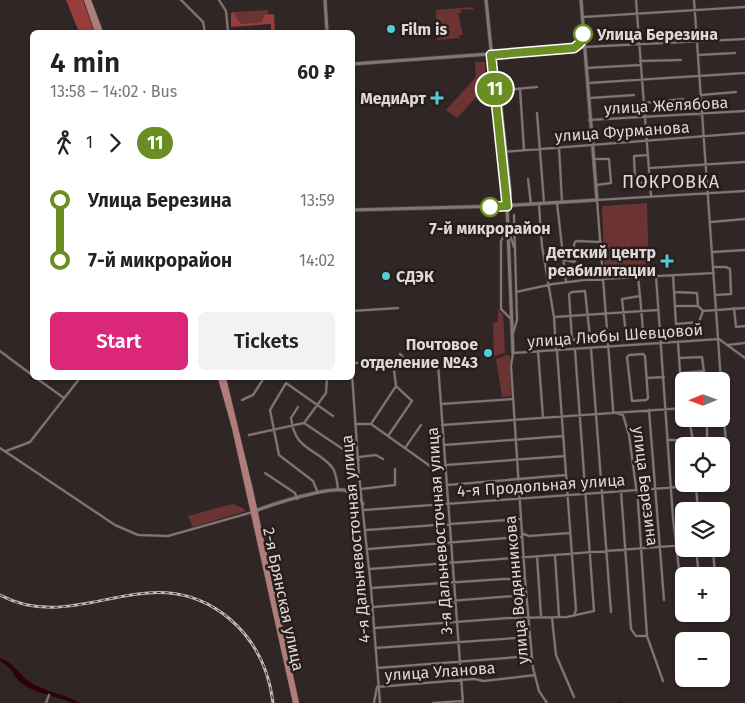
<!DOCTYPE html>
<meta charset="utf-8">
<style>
:root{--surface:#fff;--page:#f2f2f2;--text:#222;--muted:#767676;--accent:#db2777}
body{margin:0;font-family:"Fira Sans",sans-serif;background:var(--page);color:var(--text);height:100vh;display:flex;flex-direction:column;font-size:19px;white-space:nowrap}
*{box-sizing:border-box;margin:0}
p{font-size:16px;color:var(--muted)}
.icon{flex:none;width:28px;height:28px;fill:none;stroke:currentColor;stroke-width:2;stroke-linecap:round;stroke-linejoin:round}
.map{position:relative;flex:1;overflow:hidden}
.details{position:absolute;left:30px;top:30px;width:325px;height:350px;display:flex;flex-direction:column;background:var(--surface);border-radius:8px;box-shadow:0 1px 4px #0004}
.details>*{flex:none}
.badge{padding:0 10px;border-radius:16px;font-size:18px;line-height:32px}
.needle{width:32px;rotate:269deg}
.controls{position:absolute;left:675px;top:372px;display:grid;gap:10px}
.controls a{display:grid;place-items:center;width:55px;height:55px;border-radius:8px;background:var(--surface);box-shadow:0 1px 4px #0004;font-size:25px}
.map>.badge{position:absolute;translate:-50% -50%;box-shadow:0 0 0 2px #fff}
.legs{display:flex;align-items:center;gap:8px;height:55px;padding:0 20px;font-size:16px}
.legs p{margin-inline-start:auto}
.overview{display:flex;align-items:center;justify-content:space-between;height:85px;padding:0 20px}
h1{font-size:28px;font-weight:600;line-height:38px}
.button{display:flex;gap:10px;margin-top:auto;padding:10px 20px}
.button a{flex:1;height:58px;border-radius:8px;background:var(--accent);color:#fff;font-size:20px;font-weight:600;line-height:58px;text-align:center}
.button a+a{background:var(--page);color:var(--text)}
ul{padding:0 20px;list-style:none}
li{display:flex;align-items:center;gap:18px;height:60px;font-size:19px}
li i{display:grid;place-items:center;width:8px;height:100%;margin:0 6px;background:currentColor}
li i::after{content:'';width:12px;height:12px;margin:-6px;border:4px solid;border-radius:50%;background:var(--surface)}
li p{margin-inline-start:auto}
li:first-child i{background:linear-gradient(#0000 50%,currentColor 0)}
li:last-child i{background:linear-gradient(currentColor 50%,#0000 0)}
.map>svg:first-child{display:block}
.green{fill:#6b3432}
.forest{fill:#983c3c}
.water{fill:#2e0104}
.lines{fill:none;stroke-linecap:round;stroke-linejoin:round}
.stream{stroke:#2e0104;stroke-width:1}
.street-casing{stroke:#4b4343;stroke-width:3}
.secondary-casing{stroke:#4b4343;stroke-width:4.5}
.primary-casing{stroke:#4b4343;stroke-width:5}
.street{stroke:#827776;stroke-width:2}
.secondary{stroke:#827776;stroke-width:3}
.primary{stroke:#af7e7b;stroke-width:4}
.rail-casing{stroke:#bdb7b6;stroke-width:3}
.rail{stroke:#261d1c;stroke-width:1;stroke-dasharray:4;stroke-linecap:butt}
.line-1-casing{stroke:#fff;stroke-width:11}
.line-1{stroke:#6b8e23;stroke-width:8}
.poi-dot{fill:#52ccd6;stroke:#261d1c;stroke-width:2}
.stop-1-dot{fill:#fff;stroke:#6b8e23;stroke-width:2.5}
.labels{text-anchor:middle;stroke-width:5;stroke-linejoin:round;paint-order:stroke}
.poi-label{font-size:16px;font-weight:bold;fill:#ded8d7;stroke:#261d1c;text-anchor:end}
.stop-label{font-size:16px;font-weight:bold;fill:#ded8d7;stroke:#261d1c;text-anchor:start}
.street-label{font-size:16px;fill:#ded8d7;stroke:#261d1c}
.neighbourhood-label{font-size:18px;letter-spacing:1px;fill:#e4d7d6;stroke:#261d1c}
</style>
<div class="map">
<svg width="745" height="703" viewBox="0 0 745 703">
<rect width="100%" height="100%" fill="#302626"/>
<path class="green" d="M473,7V10L461,9V13L458,14L463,35H459L460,38L437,40L436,10Z
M268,10V15H264L262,22L242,24L236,18L235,12Z
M475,62H485L486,93L479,94L457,118L446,110L476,77Z
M647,203L649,275L605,278L602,206Z
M498,310L503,314L505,353L494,356L493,323L498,322Z
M508,355L510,356L511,396L502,397L496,359Z
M232,504L243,508L246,511L193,527L188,516Z"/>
<path class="forest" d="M66,0H83L94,32H79Z
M235,12L236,18L242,24L262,22L264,15L274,14L275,32H271V24L231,27V13Z"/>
<path class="water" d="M0,658C15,663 20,677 33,684C47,692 65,694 80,703H73C57,696 35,694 21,683C12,675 13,668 0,661Z"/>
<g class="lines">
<path class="stream" d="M620,701L621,703"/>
<defs>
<path id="street" d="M181,0L203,22L205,32
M219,0L226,11L228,32
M636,0L651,196
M694,0L721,381
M583,17L745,7
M584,47L745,39
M698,55L735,53
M640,61L681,60
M586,68L641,65
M588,83L745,73
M520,89L524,150
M495,91L537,87
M500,92L511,194
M701,95L736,92
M590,98L634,95
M644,103L683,99
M537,113L544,203
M589,120L745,111
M559,147L562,202
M501,152L745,133
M648,155L634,156L635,181L637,183L650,182
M595,159H609L611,183L596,185
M650,168L745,162
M528,179L531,204
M557,203L566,282
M539,205L542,246L554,317L556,350
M711,222L745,219
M507,232L501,241V309L511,319
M509,232L514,247
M713,252L745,250
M565,260L574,262L575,261L574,244L576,241L601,242
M714,267H726L730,269L731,294L716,295
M673,275L676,324L699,322L703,311L698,306L697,293L674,292
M656,276L673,518L681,587L684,594
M638,277C640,296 642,314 643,333L626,335L622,299L640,296
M585,291L590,337L572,340L569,294L572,292Z
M516,292L553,284L584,280L714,273
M675,306H697
M734,308L736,327L745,326
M352,311L398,308
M703,311L745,308
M554,317L658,310
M513,333L517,320L514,215
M678,342L681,387L684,390
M727,345L745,343
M591,348L611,612
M0,351L32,375
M538,351L543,417
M557,351L576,610L574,615
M400,354L406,360L434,359L438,364L463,703
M643,354L645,356L648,398L646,400L632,401L627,357L629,355Z
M680,358L702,357L704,372
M352,363L393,362L396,386L371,424
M681,373L703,371L710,376
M352,374L359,475L371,588L380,703
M36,378L64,398
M647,378L664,377
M705,381L710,376L720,378
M721,383L729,478L728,482L721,484
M242,400L253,395L264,378
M441,404L513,399
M298,407L291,418C295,451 315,447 332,467C337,474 337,482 338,490
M649,410L664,600
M689,419L694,446
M707,419V446
M304,423L326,393L327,378
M357,424H371L430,466H446
M442,425L684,408
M249,435L304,423L359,460
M388,436L412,401L396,386
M669,440H692
M444,445L563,436
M694,445L706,444
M0,448L115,525L138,535L168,536L253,512
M405,448L421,425
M6,451L30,442L80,378
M359,457L376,455L383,459
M446,465L565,456
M265,473L295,493L297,499
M447,485L566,475
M696,486L698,511
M361,489L395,485V469
M621,491L631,629L636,636H647
M318,493L313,481L279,455L270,410L286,383L333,416
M364,510L720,484
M366,530L520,519
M368,549L521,537L524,534L529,536L570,533
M696,549L699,576
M713,549L715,576
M537,556L541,616
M555,556L559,616
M370,569L684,545
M371,588L503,579H524
M373,607L526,595
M552,618L556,655L574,697
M375,628L509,618L567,617L594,611L575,350
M375,648L530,637
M377,668L532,656
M663,681L647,636L638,502L629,435L623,415L613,412V408L597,200L745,191
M377,687L474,679L484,681L535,675
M46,703L49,695
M374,703L377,687
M433,703L463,701
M547,703L539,691L533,668L525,579L511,366L513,353L719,339L745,358"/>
<path id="secondary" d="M325,0L327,32
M486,0L507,206L513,353
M574,48L580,43L582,37
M352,64L584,47
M352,210L501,206L597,200L581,0
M255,511C273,504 326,487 344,490C353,492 358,497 363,504"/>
<path id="primary" d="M86,0L97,32
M89,0L101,32
M220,378L234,428L295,703
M224,378L251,490L297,703"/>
</defs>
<use href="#street" class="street-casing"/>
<use href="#secondary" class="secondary-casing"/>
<use href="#primary" class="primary-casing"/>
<use href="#street" class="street"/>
<use href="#secondary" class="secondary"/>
<use href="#primary" class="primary"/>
<defs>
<path id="rail" d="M0,595C79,637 151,552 231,620C256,642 269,670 273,703"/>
</defs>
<use href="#rail" class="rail-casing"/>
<use href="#rail" class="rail"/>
</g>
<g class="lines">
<defs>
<path id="line-1" d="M490,207L507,206L491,55L574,48L580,43L583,34"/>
</defs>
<use href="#line-1" class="line-1-casing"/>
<use href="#line-1" class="line-1"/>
</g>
<g class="poi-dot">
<circle cx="391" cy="29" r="5"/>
<path d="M434.5 90.5h5v5h5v5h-5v5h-5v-5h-5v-5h5z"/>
<path d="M664.5 253.5h5v5h5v5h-5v5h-5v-5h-5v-5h5z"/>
<circle cx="386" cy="276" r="5"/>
<circle cx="488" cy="353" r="5"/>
</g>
<g class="stop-1-dot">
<circle cx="583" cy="34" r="9"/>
<circle cx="490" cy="207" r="9"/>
</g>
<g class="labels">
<g class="poi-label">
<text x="401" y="35" text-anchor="start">Film is</text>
<text x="426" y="104">МедиАрт</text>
<text x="656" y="258">Детский центр<tspan x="656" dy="18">реабилитации</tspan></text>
<text x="396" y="282" text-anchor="start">СДЭК</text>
<text x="478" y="350">Почтовое<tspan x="478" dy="18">отделение №43</tspan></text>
</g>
<g class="stop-label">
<text x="597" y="40">Улица Березина</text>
<text x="490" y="234" text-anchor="middle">7-й микрорайон</text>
</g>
<g class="street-label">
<text transform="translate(666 105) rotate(-3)" y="6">улица Желябова</text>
<text transform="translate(622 131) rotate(-4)" y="6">улица Фурманова</text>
<text transform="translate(615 335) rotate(-4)" y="6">улица Любы Шевцовой</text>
<text transform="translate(541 485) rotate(-4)" y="6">4-я Продольная улица</text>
<text transform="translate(646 486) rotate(83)" y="6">улица Березина</text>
<text transform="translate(439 531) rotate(-94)" y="6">3-я Дальневосточная улица</text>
<text transform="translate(355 539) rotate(-95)" y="6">4-я Дальневосточная улица</text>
<text transform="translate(516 590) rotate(-95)" y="6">улица Водянникова</text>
<text transform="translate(284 599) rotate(78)" y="6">2-я Брянская улица</text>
<text transform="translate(440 671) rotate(-4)" y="6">улица Уланова</text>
</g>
<g class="neighbourhood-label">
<text x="671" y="188">ПОКРОВКА</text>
</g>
</g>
</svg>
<div class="controls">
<a><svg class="needle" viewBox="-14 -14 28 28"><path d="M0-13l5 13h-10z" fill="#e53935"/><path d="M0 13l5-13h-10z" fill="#767676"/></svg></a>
<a><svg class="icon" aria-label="locate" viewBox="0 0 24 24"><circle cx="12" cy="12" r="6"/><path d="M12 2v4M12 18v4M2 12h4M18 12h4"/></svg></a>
<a><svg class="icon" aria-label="layers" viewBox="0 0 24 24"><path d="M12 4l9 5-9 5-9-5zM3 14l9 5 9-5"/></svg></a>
<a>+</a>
<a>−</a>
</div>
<b class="badge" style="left:495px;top:89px;background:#6b8e23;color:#fff">11</b>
<section class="details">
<div class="overview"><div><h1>4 min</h1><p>13:58 – 14:02 · Bus</p></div><b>60 ₽</b></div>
<div class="legs"><svg class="icon" aria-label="walk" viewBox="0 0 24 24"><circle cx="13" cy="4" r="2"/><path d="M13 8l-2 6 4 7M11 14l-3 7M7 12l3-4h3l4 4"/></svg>1<svg class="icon" aria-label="forward" viewBox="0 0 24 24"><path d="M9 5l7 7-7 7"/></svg><b class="badge" style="background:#6b8e23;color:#fff">11</b></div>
<ul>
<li><i style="color:#6b8e23"></i><b>Улица Березина</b><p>13:59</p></li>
<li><i style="color:#6b8e23"></i><b>7-й микрорайон</b><p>14:02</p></li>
</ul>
<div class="button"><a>Start</a><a>Tickets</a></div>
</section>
</div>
